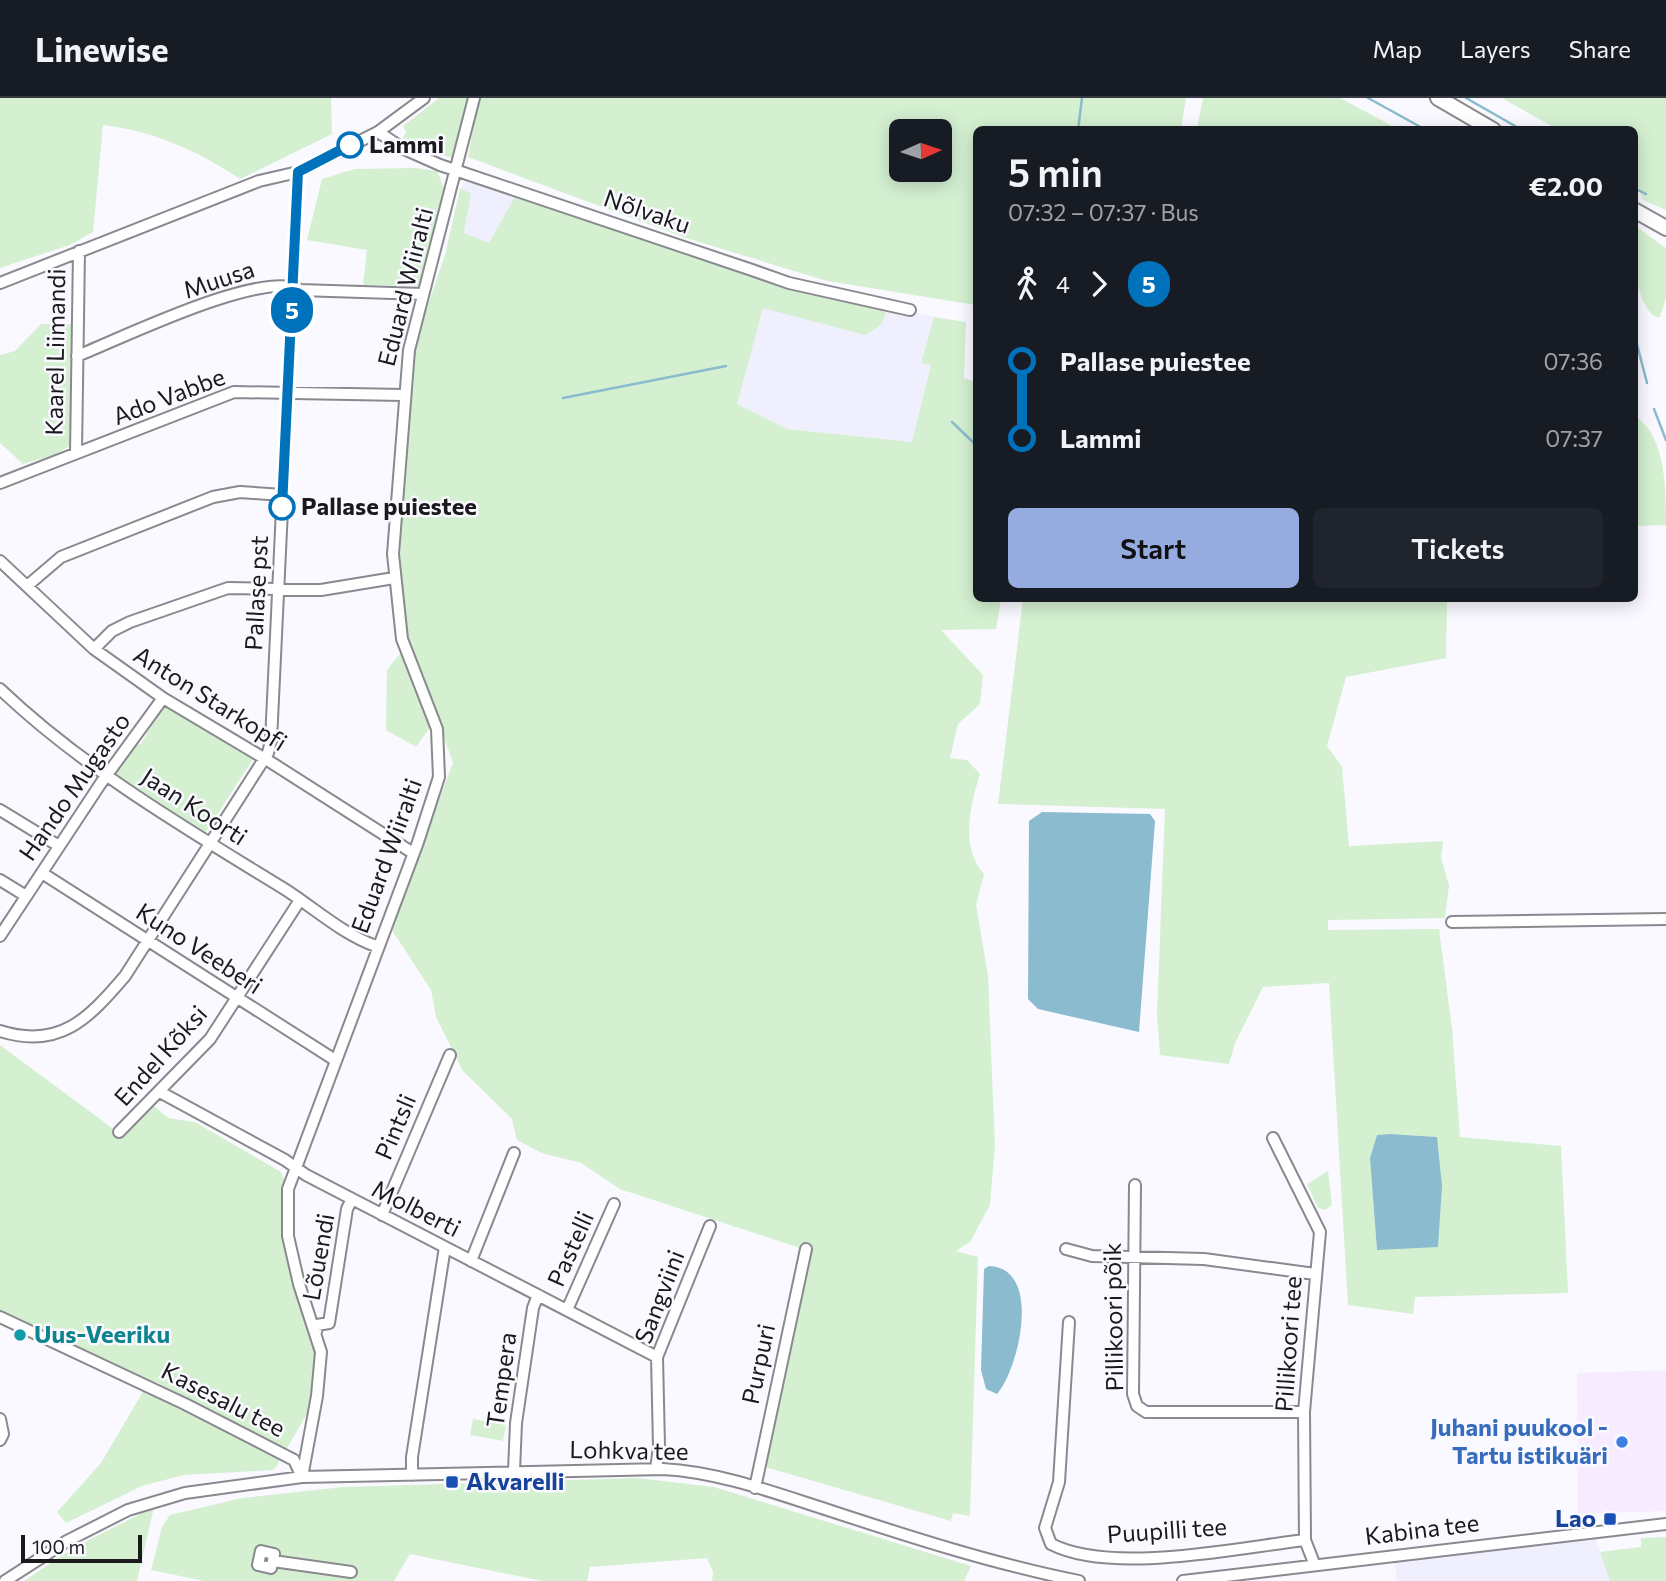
<!DOCTYPE html>
<meta charset="utf-8">
<style>
:root{--surface:#171b24;--page:#20242c;--text:#f1f3f6;--muted:#9ea1a6;--line:#363941;--accent:#96abdf}
body{margin:0;font-family:Commissioner,sans-serif;background:var(--page);color:var(--text);height:100vh;display:flex;flex-direction:column;font-size:26px;white-space:nowrap}
*{box-sizing:border-box;margin:0}
p{font-size:23px;color:var(--muted)}
.icon{flex:none;width:38px;height:38px;fill:none;stroke:currentColor;stroke-width:2;stroke-linecap:round;stroke-linejoin:round}
.map{position:relative;flex:1;overflow:hidden}
.details{position:absolute;left:973px;top:28px;width:665px;height:476px;display:flex;flex-direction:column;background:var(--surface);border-radius:10px;box-shadow:0 4px 18px #0003}
.details>*{flex:none}
.badge{padding:0 14px;border-radius:23px;font-size:24px;line-height:46px}
.needle{width:46px;rotate:87deg}
.controls{position:absolute;left:889px;top:21px;display:grid;gap:14px}
.controls a{display:grid;place-items:center;width:63px;height:63px;border-radius:10px;background:var(--surface);box-shadow:0 4px 18px #0003;font-size:35px}
.scale{position:absolute;left:21px;bottom:18px;width:121px;box-sizing:border-box;padding-left:7px;border:4px solid #1a1a1c;border-top:0;font-size:19px;line-height:24px;white-space:nowrap;color:#1a1a1c;-webkit-text-stroke:5px #f9f9ff;paint-order:stroke}
.map>.badge{position:absolute;translate:-50% -50%;box-shadow:0 0 0 4px #fff}
.legs{display:flex;align-items:center;gap:10px;height:77px;padding:0 35px;font-size:23px}
.legs p{margin-inline-start:auto}
.overview{display:flex;align-items:center;justify-content:space-between;height:119px;padding:0 35px}
h1{font-size:38px;font-weight:600;line-height:52px}
.primary-button{display:flex;gap:14px;margin-top:auto;padding:14px 35px}
.primary-button a{flex:1;height:80px;border-radius:10px;background:var(--accent);color:#111;font-size:28px;font-weight:600;line-height:80px;text-align:center}
.primary-button a+a{background:var(--page);color:var(--text)}
ul{padding:0 35px;list-style:none}
li{display:flex;align-items:center;gap:24px;height:77px;font-size:26px}
li i{display:grid;place-items:center;width:10px;height:100%;margin:0 9px;background:currentColor}
li i::after{content:'';width:18px;height:18px;margin:-9px;border:5px solid;border-radius:50%;background:var(--surface)}
li p{margin-inline-start:auto}
li:first-child i{background:linear-gradient(#0000 50%,currentColor 0)}
li:last-child i{background:linear-gradient(currentColor 50%,#0000 0)}
header{display:flex;align-items:center;gap:42px;box-sizing:border-box;height:98px;padding:0 35px;background:var(--surface);border-bottom:2px solid var(--line)}
header strong{font-size:33px}
nav{display:flex;gap:38px;margin-inline-start:auto;font-size:24px}
.map>svg:first-child{display:block}
.commercial{fill:#f7ebff}
.built{fill:#efeffd}
.green{fill:#d4f0d1;fill-rule:evenodd}
.water{fill:#8bbbce}
.lines{fill:none;stroke-linecap:round;stroke-linejoin:round}
.stream{stroke:#8bbbce;stroke-width:2.5}
.minor-casing{stroke:#89898f;stroke-width:14}
.major-casing{stroke:#89898f;stroke-width:18}
.minor{stroke:#fff;stroke-width:10}
.major{stroke:#fff;stroke-width:14}
.line-1-casing{stroke:#fff;stroke-width:16}
.line-1{stroke:#0072bc;stroke-width:10}
.stop-1-dot{fill:#fff;stroke:#0072bc;stroke-width:3.5}
.culture-dot{fill:#0f9aa8;stroke:#f9f9ff;stroke-width:2.5}
.shop-dot{fill:#3f7fe0;stroke:#f9f9ff;stroke-width:2.5}
.transit-dot{fill:#1a4fb4;stroke:#f9f9ff;stroke-width:2.5}
.labels{text-anchor:middle;stroke-width:5;stroke-linejoin:round;paint-order:stroke}
.stop-label{font-size:24px;font-weight:bold;fill:#1a1a1c;stroke:#f9f9ff;text-anchor:start}
.street-label{font-size:24px;fill:#1a1a1c;stroke:#f9f9ff}
.culture-label{font-size:24px;font-weight:bold;fill:#0d838f;stroke:#f9f9ff;text-anchor:start}
.shop-label{font-size:24px;font-weight:bold;fill:#366cbe;stroke:#f9f9ff;text-anchor:end}
.transit-label{font-size:24px;font-weight:bold;fill:#164399;stroke:#f9f9ff;text-anchor:start}
</style>
<header>
<strong>Linewise</strong>
<nav><a>Map</a><a>Layers</a><a>Share</a></nav>
</header>
<div class="map">
<svg width="1666" height="1483" viewBox="0 0 1666 1483">
<rect width="100%" height="100%" fill="#f9f9ff"/>
<path class="commercial" d="M1666,1272V1413L1578,1416L1577,1275Z"/>
<path class="built" d="M474,80L517,95L489,145L464,136L471,95L460,91L465,84Z
M884,207L934,219L921,264L931,266L913,344L787,331L737,306L763,209L865,237Z
M1595,1439L1610,1483H1397L1394,1462L1444,1460L1491,1451Z"/>
<path class="green" d="M0,0H331L332,36L240,81C199,53 153,33 103,27L93,134L70,147L0,170Z
M439,0H468L452,60L401,43L406,34L403,28Z
M479,0H1186L1181,31L976,32V207L827,183L683,139L468,59ZM901,33H940V72H901Z
M1203,0H1340L1398,31H1197Z
M1502,0H1666V112L1643,102L1635,80L1634,32L1557,31Z
M415,70L437,73L444,90L419,188L363,187L367,152L307,142L322,81L355,71Z
M460,91L471,95L464,135L489,145L517,95L773,181L884,207C889,223 878,230 865,237L763,210L737,306L787,331L912,344L931,267L921,265L934,219L966,224L964,280L976,284V500L1001,501L996,531L941,532L983,577L980,606L958,626L950,660L967,662L980,676C970,708 960,748 984,776L976,807L988,878L995,1048L990,1107L970,1144L956,1153L978,1159L970,1418L953,1415L951,1423L762,1368L811,1147L803,1151L620,1091L581,1065L542,1055L517,1042L512,1021L463,973L436,919L431,892L390,829L453,665L437,620L416,649L386,632L387,572L406,548L410,554L400,466L404,346L412,254L445,157Z
M1635,128L1666,150V200L1660,219H1656C1633,205 1634,152 1635,128Z
M41,226H71L70,348L54,357L23,366L0,345V257L15,253Z
M1634,317C1666,338 1666,389 1666,427L1635,428Z
M1023,501H1447L1446,560L1346,579L1327,648L1342,669L1349,748L1443,743L1441,760L1449,787L1445,820L1328,822V832L1439,831L1452,931L1460,1039L1561,1048L1568,1195L1415,1199L1413,1216L1348,1207L1329,885L1263,889L1235,945L1229,966L1160,957L1157,915L1165,711L998,706ZM1390,1036L1436,1039L1377,1151L1370,1060L1377,1037Z
M165,604L253,661L204,737L113,676L135,646H141Z
M0,947L116,1033L148,1003L168,1020L195,1024L281,1074L288,1091V1138L316,1234L317,1298L285,1354L156,1284L148,1283L0,1212Z
M1328,1073L1332,1107L1325,1112L1318,1110L1307,1086Z
M144,1292L269,1350L281,1360L274,1372L184,1377L142,1388L66,1425L57,1414L101,1365Z
M473,1321L506,1327L503,1343L470,1337Z
M637,1380L714,1389L971,1468L964,1483H712L713,1474L707,1460L590,1469L587,1483H542L410,1456L394,1483H204L151,1472L162,1429L170,1417L242,1400L343,1389Z
M154,1409L137,1483H24L73,1450Z
M1666,1439V1483H1610L1600,1454L1641,1449V1440Z"/>
<path class="water" d="M1042,714L1150,716L1155,723L1139,934L1038,911L1028,901L1029,723Z
M1390,1036L1437,1039L1442,1088L1438,1149L1377,1152L1370,1060L1377,1037Z
M989,1168C1043,1170 1019,1271 997,1296L986,1291L981,1272L984,1171Z"/>
<g class="lines">
<path class="stream" d="M1368,0L1426,32
M1466,0L1522,32
M1078,32L1082,0
M1634,90L1646,96
M1634,235L1647,285
M563,300L726,268
M1654,311L1666,342
M952,324L976,347"/>
<defs>
<path id="minor" d="M378,34L404,51L440,67L752,172L789,185L910,212
M0,185L259,83L298,74L378,34L424,0
M77,258C120,241 262,171 300,192L423,196
M76,355L79,153
M0,385L234,294L403,297
M0,463L94,551L163,600L272,665L413,755
M27,488L61,459L213,399L240,394L283,397
M94,551L112,533L130,524L228,490L321,492L394,480
M0,591C84,671 187,731 286,792C314,810 344,837 376,848
M0,712L59,748
M42,775L335,962
M0,782L26,798
M1452,824L1666,821
M0,838L101,685L163,600
M0,933C60,952 89,920 125,878L268,655L271,643L298,74
M160,994L285,1062L306,1077L657,1259
M119,1034L210,941L300,802
M1273,1040L1320,1134L1304,1314L1305,1442L1314,1465
M1135,1087L1133,1296L1137,1308L1146,1314H1304
M382,1117L450,957
M1066,1151L1092,1158L1204,1161L1315,1176
M471,1163L514,1055
M567,1212L614,1106
M0,1219L185,1306L294,1362L301,1377
M1069,1224L1059,1384L1045,1430L1051,1446C1112,1477 1236,1450 1305,1442
M316,1234L317,1227L329,1225L347,1111L352,1101
M0,1321L3,1336L0,1342
M656,1371L659,1349L657,1259L710,1128
M514,1373L516,1325L533,1210L538,1197
M412,1377V1359L445,1149
M302,1379L317,1298L321,1254L299,1186L288,1138V1091L418,744L439,679L437,631L402,541L393,456L409,252L474,0
M755,1390L806,1151
M273,1463L274,1456L261,1453L258,1467L271,1470L273,1463L351,1474
M5,1483L67,1443L128,1412L185,1395L302,1379L663,1371C719,1374 775,1395 828,1412C910,1439 994,1466 1079,1483
M1183,1483L1666,1426"/>
<path id="major" d="M1438,0L1493,32
M1634,112L1666,130"/>
</defs>
<use href="#minor" class="minor-casing"/>
<use href="#major" class="major-casing"/>
<use href="#minor" class="minor"/>
<use href="#major" class="major"/>
</g>
<g class="lines">
<defs>
<path id="line-1" d="M282,409L298,74L350,47"/>
</defs>
<use href="#line-1" class="line-1-casing"/>
<use href="#line-1" class="line-1"/>
</g>
<g class="stop-1-dot">
<circle cx="350" cy="47" r="12"/>
<circle cx="282" cy="409" r="12"/>
</g>
<circle class="culture-dot" cx="20" cy="1237" r="7"/>
<circle class="shop-dot" cx="1622" cy="1344" r="7"/>
<g class="transit-dot">
<rect x="445" y="1377" width="14" height="14" rx="3.5"/>
<rect x="1603" y="1414" width="14" height="14" rx="3.5"/>
</g>
<g class="labels">
<g class="stop-label">
<text x="369" y="55">Lammi</text>
<text x="301" y="417">Pallase puiestee</text>
</g>
<g class="street-label">
<text transform="translate(647 114) rotate(19)" y="8">Nõlvaku</text>
<text transform="translate(219 182) rotate(-18)" y="8">Muusa</text>
<text transform="translate(406 189) rotate(-76)" y="8">Eduard Wiiralti</text>
<text transform="translate(56 254) rotate(-89)" y="8">Kaarel Liimandi</text>
<text transform="translate(169 299) rotate(-21)" y="8">Ado Vabbe</text>
<text transform="translate(257 495) rotate(-87)" y="8">Pallase pst</text>
<text transform="translate(210 601) rotate(32)" y="8">Anton Starkopfi</text>
<text transform="translate(75 689) rotate(-55)" y="8">Hando Mugasto</text>
<text transform="translate(194 709) rotate(33)" y="8">Jaan Koorti</text>
<text transform="translate(387 758) rotate(-70)" y="8">Eduard Wiiralti</text>
<text transform="translate(199 851) rotate(33)" y="8">Kuno Veeberi</text>
<text transform="translate(161 958) rotate(-48)" y="8">Endel Kõksi</text>
<text transform="translate(396 1029) rotate(-67)" y="8">Pintsli</text>
<text transform="translate(416 1111) rotate(27)" y="8">Molberti</text>
<text transform="translate(571 1151) rotate(-66)" y="8">Pastelli</text>
<text transform="translate(319 1159) rotate(-80)" y="8">Lõuendi</text>
<text transform="translate(660 1199) rotate(-69)" y="8">Sangviini</text>
<text transform="translate(1114 1219) rotate(-91)" y="8">Pillikoori põik</text>
<text transform="translate(1289 1246) rotate(-86)" y="8">Pillikoori tee</text>
<text transform="translate(759 1266) rotate(-78)" y="8">Purpuri</text>
<text transform="translate(502 1282) rotate(-82)" y="8">Tempera</text>
<text transform="translate(223 1302) rotate(27)" y="8">Kasesalu tee</text>
<text transform="translate(629 1353) rotate(1)" y="8">Lohkva tee</text>
<text transform="translate(1422 1432) rotate(-7)" y="8">Kabina tee</text>
<text transform="translate(1167 1433) rotate(-4)" y="8">Puupilli tee</text>
</g>
<g class="culture-label">
<text x="34" y="1245">Uus-Veeriku</text>
</g>
<g class="shop-label">
<text x="1608" y="1338">Juhani puukool -<tspan x="1608" dy="28">Tartu istikuäri</tspan></text>
</g>
<g class="transit-label">
<text x="466" y="1392">Akvarelli</text>
<text x="1596" y="1429" text-anchor="end">Lao</text>
</g>
</g>
</svg>
<div class="controls">
<a><svg class="needle" viewBox="-14 -14 28 28"><path d="M0-13l5 13h-10z" fill="#e53935"/><path d="M0 13l5-13h-10z" fill="#9ea1a6"/></svg></a>
</div>
<div class="scale">100 m</div>
<b class="badge" style="left:292px;top:212px;background:#0072bc;color:#fff">5</b>
<section class="details">
<div class="overview"><div><h1>5 min</h1><p>07:32 – 07:37 · Bus</p></div><b>€2.00</b></div>
<div class="legs"><svg class="icon" aria-label="walk" viewBox="0 0 24 24"><circle cx="13" cy="4" r="2"/><path d="M13 8l-2 6 4 7M11 14l-3 7M7 12l3-4h3l4 4"/></svg>4<svg class="icon" aria-label="forward" viewBox="0 0 24 24"><path d="M9 5l7 7-7 7"/></svg><b class="badge" style="background:#0072bc;color:#fff">5</b></div>
<ul>
<li><i style="color:#0072bc"></i><b>Pallase puiestee</b><p>07:36</p></li>
<li><i style="color:#0072bc"></i><b>Lammi</b><p>07:37</p></li>
</ul>
<div class="primary-button"><a>Start</a><a>Tickets</a></div>
</section>
</div>
